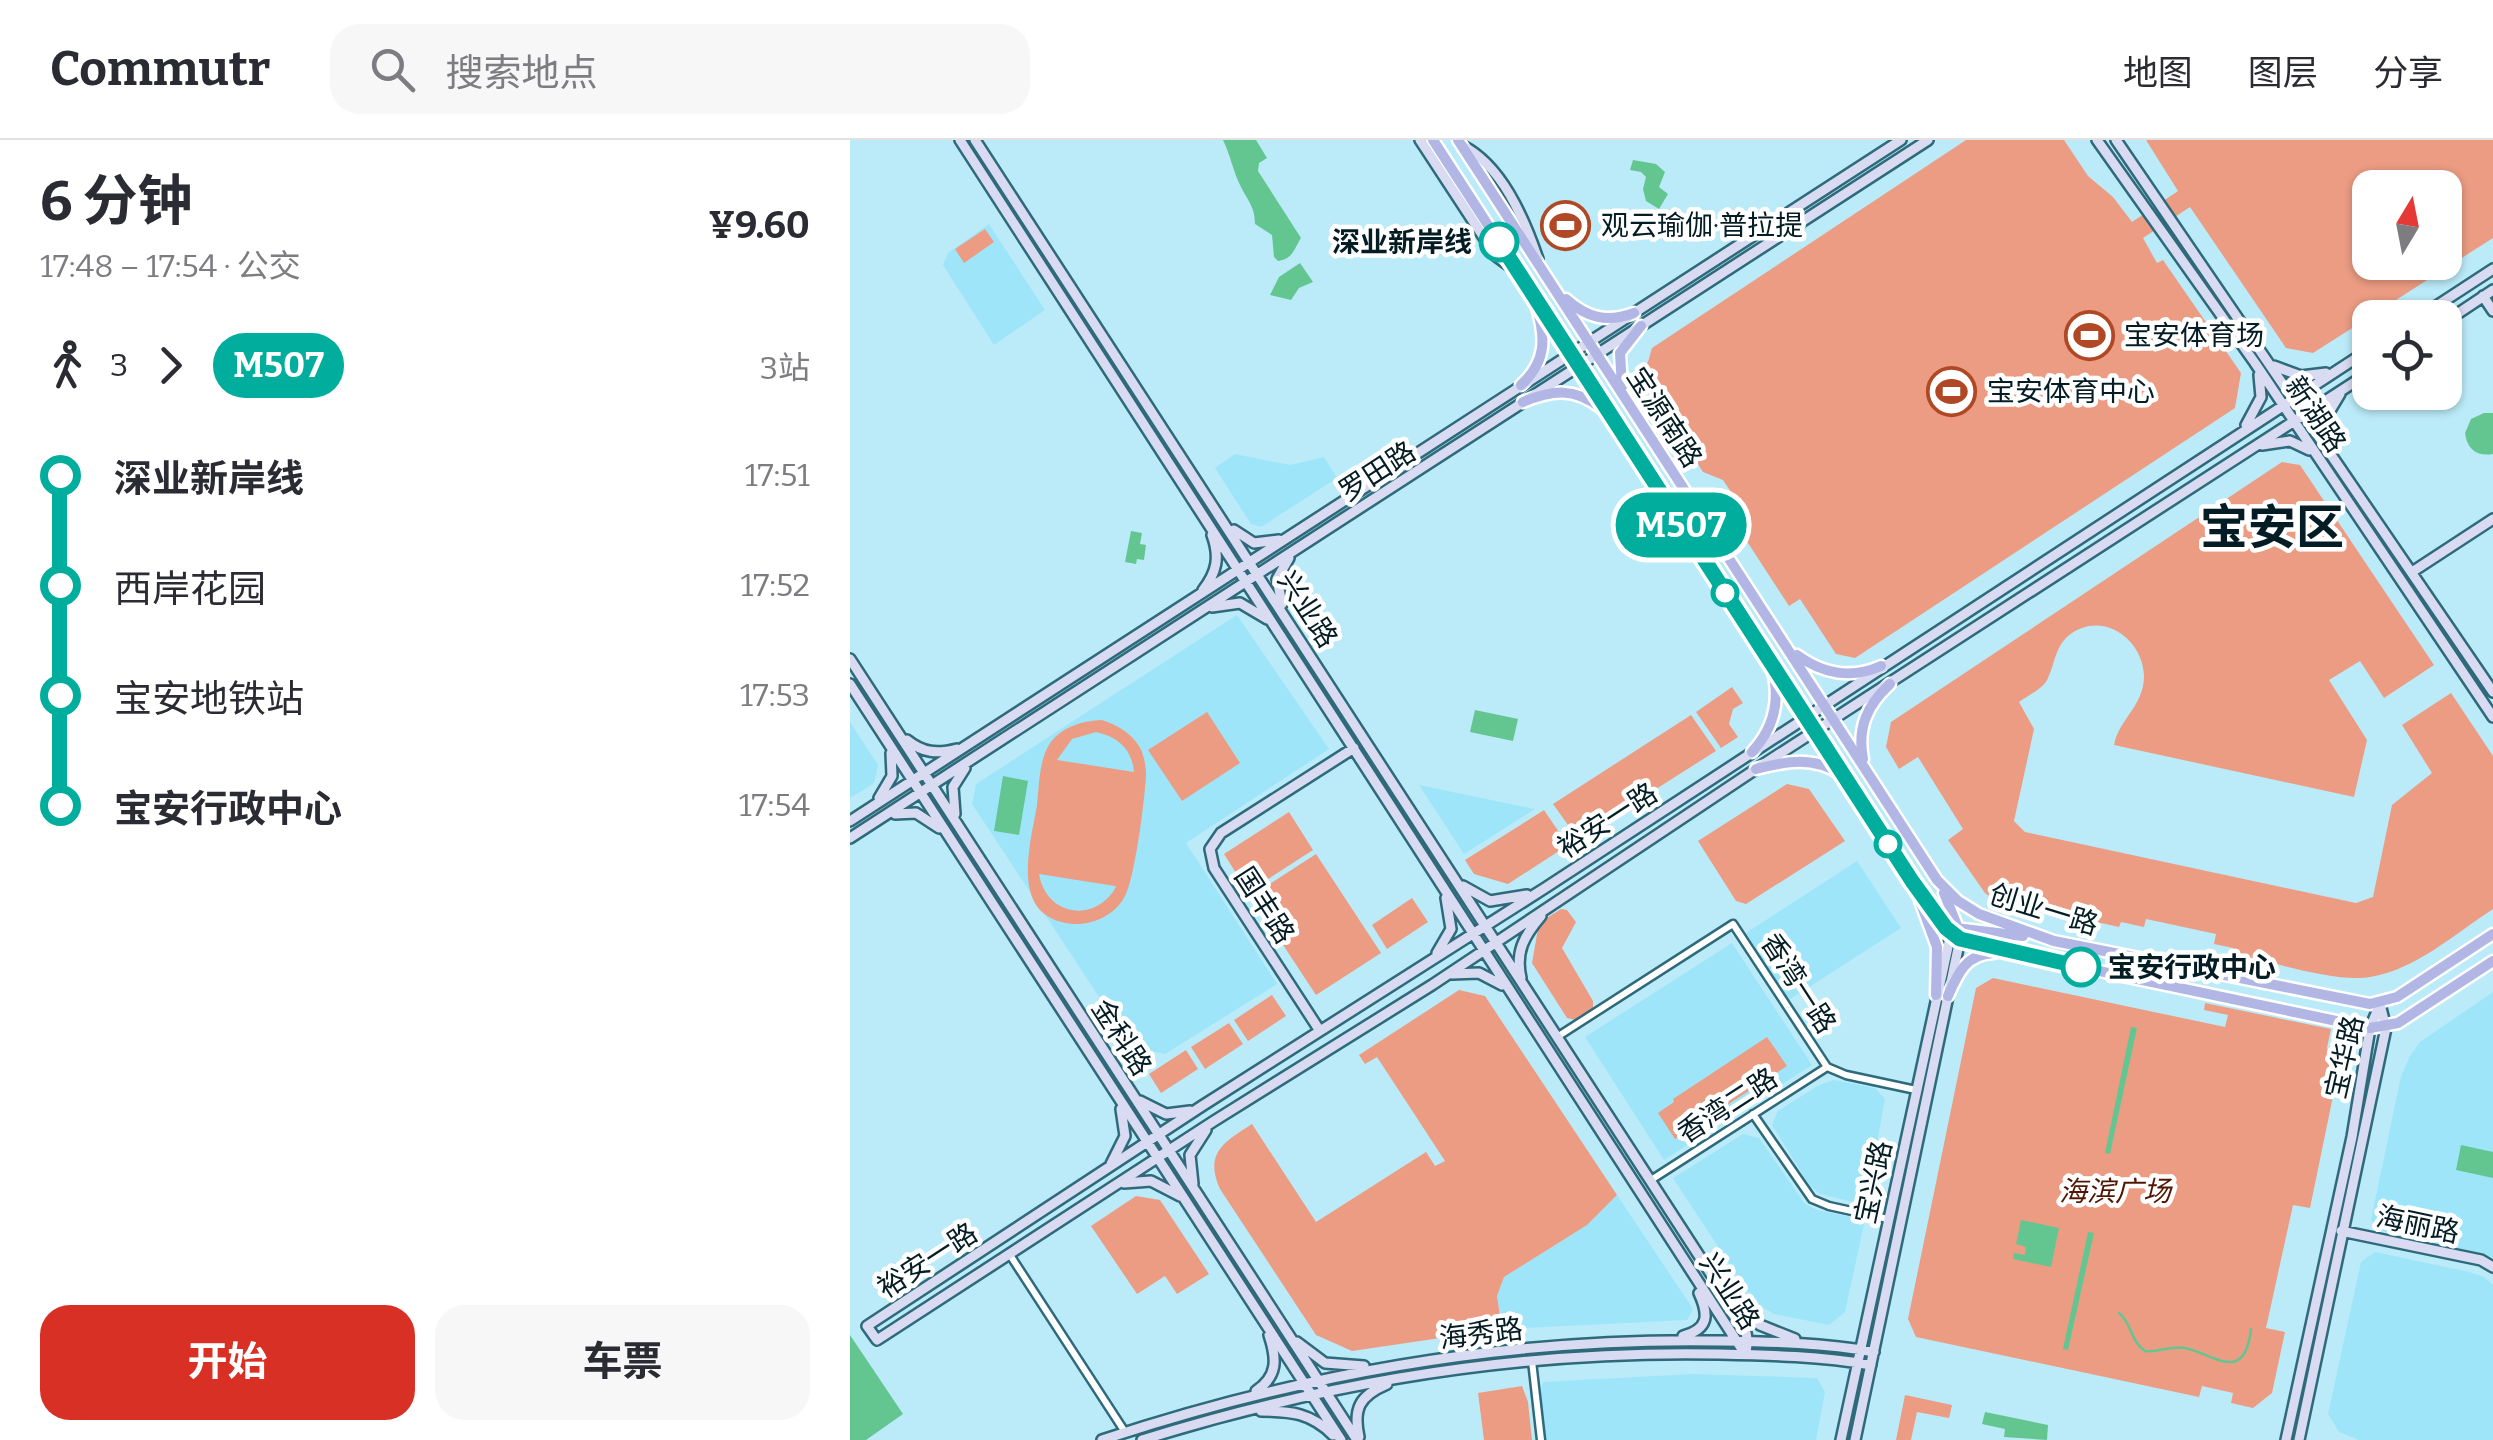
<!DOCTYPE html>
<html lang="zh">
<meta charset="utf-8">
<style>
:root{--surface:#fff;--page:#f7f7f7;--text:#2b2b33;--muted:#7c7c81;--line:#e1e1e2;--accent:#d93025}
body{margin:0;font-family:Bitter,"Noto Sans SC",serif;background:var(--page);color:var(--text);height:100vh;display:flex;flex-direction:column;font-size:38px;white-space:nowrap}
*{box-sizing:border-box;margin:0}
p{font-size:32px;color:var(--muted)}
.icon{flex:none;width:55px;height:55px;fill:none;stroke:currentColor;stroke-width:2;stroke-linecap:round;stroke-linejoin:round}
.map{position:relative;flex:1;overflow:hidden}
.panel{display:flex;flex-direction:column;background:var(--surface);width:850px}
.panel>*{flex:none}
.badge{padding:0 20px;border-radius:32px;font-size:35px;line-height:65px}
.needle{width:65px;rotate:10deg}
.buttons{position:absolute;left:1502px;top:30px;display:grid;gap:20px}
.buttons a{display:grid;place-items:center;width:110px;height:110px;border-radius:20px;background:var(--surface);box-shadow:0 2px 8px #0004;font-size:50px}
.map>.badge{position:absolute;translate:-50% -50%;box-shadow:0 0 0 5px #fff}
.legs{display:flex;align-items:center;gap:15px;height:110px;padding:0 40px;font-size:32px}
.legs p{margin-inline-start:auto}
.overview{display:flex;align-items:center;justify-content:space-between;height:170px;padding:0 40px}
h1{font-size:55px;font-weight:700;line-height:75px}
.button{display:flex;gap:20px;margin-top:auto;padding:20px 40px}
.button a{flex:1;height:115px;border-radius:30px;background:var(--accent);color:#fff;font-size:40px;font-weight:700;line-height:115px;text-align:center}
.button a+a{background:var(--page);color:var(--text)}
ul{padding:0 40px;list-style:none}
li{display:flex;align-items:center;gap:35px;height:110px;font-size:38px}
li i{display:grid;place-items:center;width:15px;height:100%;margin:0 12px;background:currentColor}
li i::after{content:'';width:25px;height:25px;margin:-12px;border:8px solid;border-radius:50%;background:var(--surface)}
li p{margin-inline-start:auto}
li:first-child i{background:linear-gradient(#0000 50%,currentColor 0)}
li:last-child i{background:linear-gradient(currentColor 50%,#0000 0)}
header{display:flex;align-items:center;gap:60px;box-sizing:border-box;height:140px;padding:0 50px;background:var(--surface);border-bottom:2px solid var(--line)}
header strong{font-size:48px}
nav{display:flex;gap:55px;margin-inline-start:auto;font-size:35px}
.search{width:700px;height:90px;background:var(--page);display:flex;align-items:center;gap:25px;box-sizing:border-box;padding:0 35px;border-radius:30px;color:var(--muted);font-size:38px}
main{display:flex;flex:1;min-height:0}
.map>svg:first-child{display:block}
.built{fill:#9ee5fa}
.green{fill:#ec9c83;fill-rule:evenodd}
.water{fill:#63c691}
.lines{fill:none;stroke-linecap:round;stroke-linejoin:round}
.stream{stroke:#63c691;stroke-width:2.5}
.street-casing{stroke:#2e6a7a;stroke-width:11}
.secondary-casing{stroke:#2e6a7a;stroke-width:14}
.primary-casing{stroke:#fff;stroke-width:15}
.street{stroke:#fff;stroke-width:6}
.secondary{stroke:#d8dbf2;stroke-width:9}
.primary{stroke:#b2b6e5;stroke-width:10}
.line-1-casing{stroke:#fff;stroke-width:22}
.line-1{stroke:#01ad9c;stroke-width:15}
.stop-1-dot{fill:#fff;stroke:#01ad9c;stroke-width:5}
.labels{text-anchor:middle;stroke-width:9;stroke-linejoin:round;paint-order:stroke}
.poi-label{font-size:28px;fill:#041c23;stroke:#fff;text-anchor:start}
.stop-label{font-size:28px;font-weight:bold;fill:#041c23;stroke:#fff;text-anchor:end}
.street-label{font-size:28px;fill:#041c23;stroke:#fff}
.park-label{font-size:28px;font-style:italic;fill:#501703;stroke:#fff}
.town-label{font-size:48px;font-weight:bold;fill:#041c23;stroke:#fff}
</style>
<header>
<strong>Commutr</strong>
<div class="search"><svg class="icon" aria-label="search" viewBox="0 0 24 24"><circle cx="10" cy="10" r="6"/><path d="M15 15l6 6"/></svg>搜索地点</div>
<nav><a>地图</a><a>图层</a><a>分享</a></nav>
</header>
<main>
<section class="panel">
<div class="overview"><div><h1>6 分钟</h1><p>17:48 – 17:54 · 公交</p></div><b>¥9.60</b></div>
<div class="legs"><svg class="icon" aria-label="walk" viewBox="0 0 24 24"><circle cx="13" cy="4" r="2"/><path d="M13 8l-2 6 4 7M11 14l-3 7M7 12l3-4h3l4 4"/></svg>3<svg class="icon" aria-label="forward" viewBox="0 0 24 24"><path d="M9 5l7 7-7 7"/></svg><b class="badge" style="background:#01ad9c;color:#fff">M507</b><p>3站</p></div>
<ul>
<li><i style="color:#01ad9c"></i><b>深业新岸线</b><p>17:51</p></li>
<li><i style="color:#01ad9c"></i><span>西岸花园</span><p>17:52</p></li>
<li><i style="color:#01ad9c"></i><span>宝安地铁站</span><p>17:53</p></li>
<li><i style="color:#01ad9c"></i><b>宝安行政中心</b><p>17:54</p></li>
</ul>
<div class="button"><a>开始</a><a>车票</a></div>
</section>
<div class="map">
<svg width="1643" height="1300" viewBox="0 0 1643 1300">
<rect width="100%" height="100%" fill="#bbebf9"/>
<path class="built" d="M139,84L195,170L144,205L93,125L98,113Z
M385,314L440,325L474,317L487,338L411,387L401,384L365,328Z
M387,475L479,609L336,703L427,844L315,914L282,907L122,664L126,644Z
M0,582L28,625L24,643L0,658Z
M569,645L685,669L614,714Z
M1007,721L1051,788L939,860L896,793Z
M882,803L962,925L814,1020L735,897Z
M1643,852V1117L1528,1090L1521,1080L1551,936L1560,916L1570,902Z
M984,940L1025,948L1035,959L1017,1057L1007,1063L970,1054L960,1046L922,985L928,971L969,945Z
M893,994L909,998L955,1064L967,1070L1011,1079L1014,1084L995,1172L979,1185L924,1174L905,1163L823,1038Z
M767,1055L843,1169L837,1180L652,1189L647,1156L654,1137L737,1085Z
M1525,1112L1619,1132L1634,1137L1643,1145V1300H1509L1489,1292L1478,1274L1511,1122Z
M842,1234L967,1238L975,1252L966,1300H696L690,1254L693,1242Z"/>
<path class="green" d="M1116,0H1214L1238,36L1263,57L1282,82L1328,51L1296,0H1643V98L1463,213L1436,208L1340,67L1293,98L1307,123L1313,120L1391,233L1385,268L1005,518L986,514L950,459L939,466L887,386L884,373L887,361L873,340L853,332L791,235L790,227L798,222L802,208ZM1520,48H1595V122H1520Z
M135,89L144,102L114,123L105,109Z
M1432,322L1450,325L1584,525L1534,558L1510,521L1479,540L1517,600L1504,657L1264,605C1269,579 1294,566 1294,536C1293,498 1251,469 1218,496C1205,508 1205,523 1198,538C1194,548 1179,555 1169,562L1184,589L1164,681L1175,692L1506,763L1523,757L1542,665L1582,633L1552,585L1601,553L1643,616V769C1606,793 1565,830 1520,837C1485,843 1420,821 1382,813L1383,808L1364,804L1366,794L1296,779L1294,787L1271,782L1269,787L1144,759L1135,753L1098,700L1113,689L1068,617L1049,629L1036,607L1041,582Z
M882,547L893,563L883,569L879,584L888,597L871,608L846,572Z
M357,572L390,623L332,661L298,610Z
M841,575L866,611L735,694L723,692L703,664Z
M252,580C267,585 280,592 289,606C294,614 296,626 296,635C295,658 285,738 275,756C266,774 244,785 224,784C158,779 180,707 187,665C189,647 189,621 199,605C210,587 232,581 252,580ZM246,592C268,597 282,609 284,632L207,620L222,599ZM189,734L265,746L266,747C245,784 196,776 189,734Z
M937,644L959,649L995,701L896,764L886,761L848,701Z
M694,670L713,698L712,709L658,744L624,734L615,720Z
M439,672L463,710L398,752L374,714Z
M466,714L531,813L466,855L401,756Z
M562,758L578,782L537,809L522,785Z
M711,769L717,770L726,782L712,808L743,861V869L725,880L717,878L682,823L689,783Z
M1143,838L1375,887L1378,875L1354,870L1355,863L1481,889L1477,908L1488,932L1460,1068L1443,1065L1416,1188L1435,1192L1422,1253L1403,1268L1381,1263L1383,1253L1352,1246L1349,1257L1066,1197L1058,1179L1126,848Z
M609,850L635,856L767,1055L737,1085L654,1137L647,1156L652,1189L502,1211L466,1195L370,1049C354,1013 374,1002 402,984L466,1082L576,1012L585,1026L595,1021L527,917L515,924L509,915Z
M422,855L436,876L398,901L384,880Z
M379,883L393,904L355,929L341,907Z
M917,897L937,926L825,999L808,973L824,962L823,959Z
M336,910L348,929L311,953L299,934Z
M286,1056L310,1060L359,1134L327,1154L315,1136L287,1154L241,1086Z
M672,1246L678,1262L682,1300H634L628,1253Z
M1055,1255L1102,1265L1099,1278L1067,1272L1061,1300H1046Z"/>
<path class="water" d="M373,0H406L417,18L409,23L408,31L451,98C444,109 443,119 428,121L424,117L422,95L405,84C405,67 398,61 391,47C384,34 380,14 373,0Z
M783,20L806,24L815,32L809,47L818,54L809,69L796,61L793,49L796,37L791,32L780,30Z
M450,123L463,142L449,148L441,160L420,155L429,137Z
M1634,273H1643V314C1627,317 1617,309 1615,293L1621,279Z
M281,391L292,393L290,404L296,405L294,420L287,419L286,424L275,422Z
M625,570L668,579L663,601L620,592Z
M153,636L178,641L169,695L144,691Z
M1281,887L1287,888L1260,1014L1255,1013Z
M1611,1005L1643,1012V1038L1606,1030Z
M1171,1080L1209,1088L1201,1127L1163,1119L1164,1113L1175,1115L1176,1107L1166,1104Z
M1238,1092L1244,1093L1218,1210L1213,1209Z
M0,1195L53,1274L16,1300H0Z
M1135,1272L1198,1285L1197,1300L1154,1297L1155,1289L1132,1284Z"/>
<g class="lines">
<path class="stream" d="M1269,1173C1282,1183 1280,1201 1295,1211C1309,1213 1321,1205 1335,1208C1362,1213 1395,1246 1401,1189"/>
<defs>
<path id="street" d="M707,897L883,784L977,927L996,935L1066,950
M903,974L962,1059L979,1066L1038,1079
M801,1040L977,927
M160,1115L275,1292
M682,1221L691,1300"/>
<path id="secondary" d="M110,0L895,1214
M125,0L870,1148C883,1168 904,1190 895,1214
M570,0L646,116L665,130
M1247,0L1405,223L1643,577
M1266,0L1643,552
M611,5C651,24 674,78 688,119
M1633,156L1643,171
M1568,178L1643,129
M1595,182L1643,150
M1520,209L695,748L352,966L17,1186L27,1200L364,981L582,845L906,629L1520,232
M1424,226L1451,236L1476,233
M1396,285L1411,257L1409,235
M1412,305L1440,301L1459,310
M1478,305V274L1490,254
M384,390L404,403L429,400
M1562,432L1643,379
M353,450C367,432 370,417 362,395
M432,464L427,439L439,418
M362,467L390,463L417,479
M0,519L507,1300
M0,544L491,1300
M57,600C73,613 87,614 107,609
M29,658L42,636L41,613
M45,674L66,673L89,688
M105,674L103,647L115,628
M0,681L1051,0
M0,698L1078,0
M613,746L640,761L677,755
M587,813L601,789L596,758
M602,834L629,833L652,845
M671,838C665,812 674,796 691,776
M470,891L364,728L360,709L371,693L504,608
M290,961L316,974L340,971
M261,1024L275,996L271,969
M274,1043L301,1041L330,1056
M343,1044L340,1015L356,990
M1491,1091L1631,1120L1643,1127
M885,1165L910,1185L945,1199
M833,1196C859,1189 859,1175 849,1153
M447,1202L475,1223L514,1226
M406,1251C428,1236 427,1219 419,1195
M411,1271C441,1271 461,1273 483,1295
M509,1297C503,1269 509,1256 537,1244
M252,1300C451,1234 662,1197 872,1201C923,1202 974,1203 1024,1212
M292,1300C478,1242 674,1210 869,1214C920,1215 971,1216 1021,1225
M991,1300L1101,793
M1005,1300L1110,799
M1436,1300L1502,997L1520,888L1530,864
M1449,1300L1536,888L1530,864"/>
<path id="primary" d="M583,0L1062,741L1101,793L1135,807L1520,888L1548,883L1643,821
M608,0L1087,740L1108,761L1129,774L1204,801L1520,864L1547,857L1643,794
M716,159C737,178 757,183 784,173
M671,245C696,222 696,199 687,168
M772,247L770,213L791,186
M673,262C702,250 724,247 751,268
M947,515C973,534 1002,539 1031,526
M902,612C924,588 931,560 922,528
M1013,619C1007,588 1017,565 1040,544
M906,629C937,621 963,616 991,634
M1094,753L1110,793
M1070,761L1087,807L1086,855
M1101,793L1105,788L1173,796
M1098,856C1108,833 1116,814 1144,813"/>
</defs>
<use href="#street" class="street-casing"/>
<use href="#secondary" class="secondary-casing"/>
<use href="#primary" class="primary-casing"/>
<use href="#street" class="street"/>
<use href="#secondary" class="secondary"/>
<use href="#primary" class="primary"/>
</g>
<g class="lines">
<defs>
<path id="line-1" d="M649,102L1062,741L1096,788L1110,799L1231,827"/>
</defs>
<use href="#line-1" class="line-1-casing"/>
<use href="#line-1" class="line-1"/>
</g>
<defs>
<symbol id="stadium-ring" viewBox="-11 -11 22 22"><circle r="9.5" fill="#fff" stroke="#b04825" stroke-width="1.5"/><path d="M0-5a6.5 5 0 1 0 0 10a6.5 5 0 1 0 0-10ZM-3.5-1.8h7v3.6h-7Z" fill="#b04825"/></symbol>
</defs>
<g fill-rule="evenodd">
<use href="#stadium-ring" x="688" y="58" width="55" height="55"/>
<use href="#stadium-ring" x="1212" y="168" width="55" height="55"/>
<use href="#stadium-ring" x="1074" y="224" width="55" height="55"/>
</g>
<g class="stop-1-dot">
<circle cx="649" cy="102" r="18"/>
<circle cx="875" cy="453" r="12"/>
<circle cx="1038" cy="704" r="12"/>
<circle cx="1231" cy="827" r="18"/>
</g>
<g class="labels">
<g class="poi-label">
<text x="751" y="95">观云瑜伽·普拉提</text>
<text x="1274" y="205">宝安体育场</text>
<text x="1137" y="261">宝安体育中心</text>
</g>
<g class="stop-label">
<text x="622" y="112">深业新岸线</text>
<text x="1258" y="837" text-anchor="start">宝安行政中心</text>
</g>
<g class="street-label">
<text transform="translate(1466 274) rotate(56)" y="10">新湖路</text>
<text transform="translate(815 277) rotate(57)" y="10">宝源南路</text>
<text transform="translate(527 331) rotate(-33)" y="10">罗田路</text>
<text transform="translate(458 469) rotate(57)" y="10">兴业路</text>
<text transform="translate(757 680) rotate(-33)" y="10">裕安一路</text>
<text transform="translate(415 765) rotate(57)" y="10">国丰路</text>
<text transform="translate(1194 769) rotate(17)" y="10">创业一路</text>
<text transform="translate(949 843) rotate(57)" y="10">香湾一路</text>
<text transform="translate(272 897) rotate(57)" y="10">金科路</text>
<text transform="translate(1494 917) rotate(-77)" y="10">宝华路</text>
<text transform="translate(877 965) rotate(-33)" y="10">香湾二路</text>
<text transform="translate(1023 1042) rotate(-78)" y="10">宝兴路</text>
<text transform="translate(1568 1084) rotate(12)" y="10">海丽路</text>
<text transform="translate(77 1120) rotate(-33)" y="10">裕安一路</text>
<text transform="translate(880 1151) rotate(57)" y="10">兴业路</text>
<text transform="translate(631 1193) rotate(-7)" y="10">海秀路</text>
</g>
<g class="park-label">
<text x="1265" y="1061">海滨广场</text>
</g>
<g class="town-label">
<text x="1422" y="404">宝安区</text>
</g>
</g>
</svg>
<div class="buttons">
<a><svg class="needle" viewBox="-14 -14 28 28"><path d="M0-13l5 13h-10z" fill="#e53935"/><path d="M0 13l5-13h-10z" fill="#7c7c81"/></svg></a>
<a><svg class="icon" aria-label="locate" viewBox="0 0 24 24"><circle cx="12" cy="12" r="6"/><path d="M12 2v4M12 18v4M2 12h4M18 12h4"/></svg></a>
</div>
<b class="badge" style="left:831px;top:385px;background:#01ad9c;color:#fff">M507</b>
</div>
</main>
